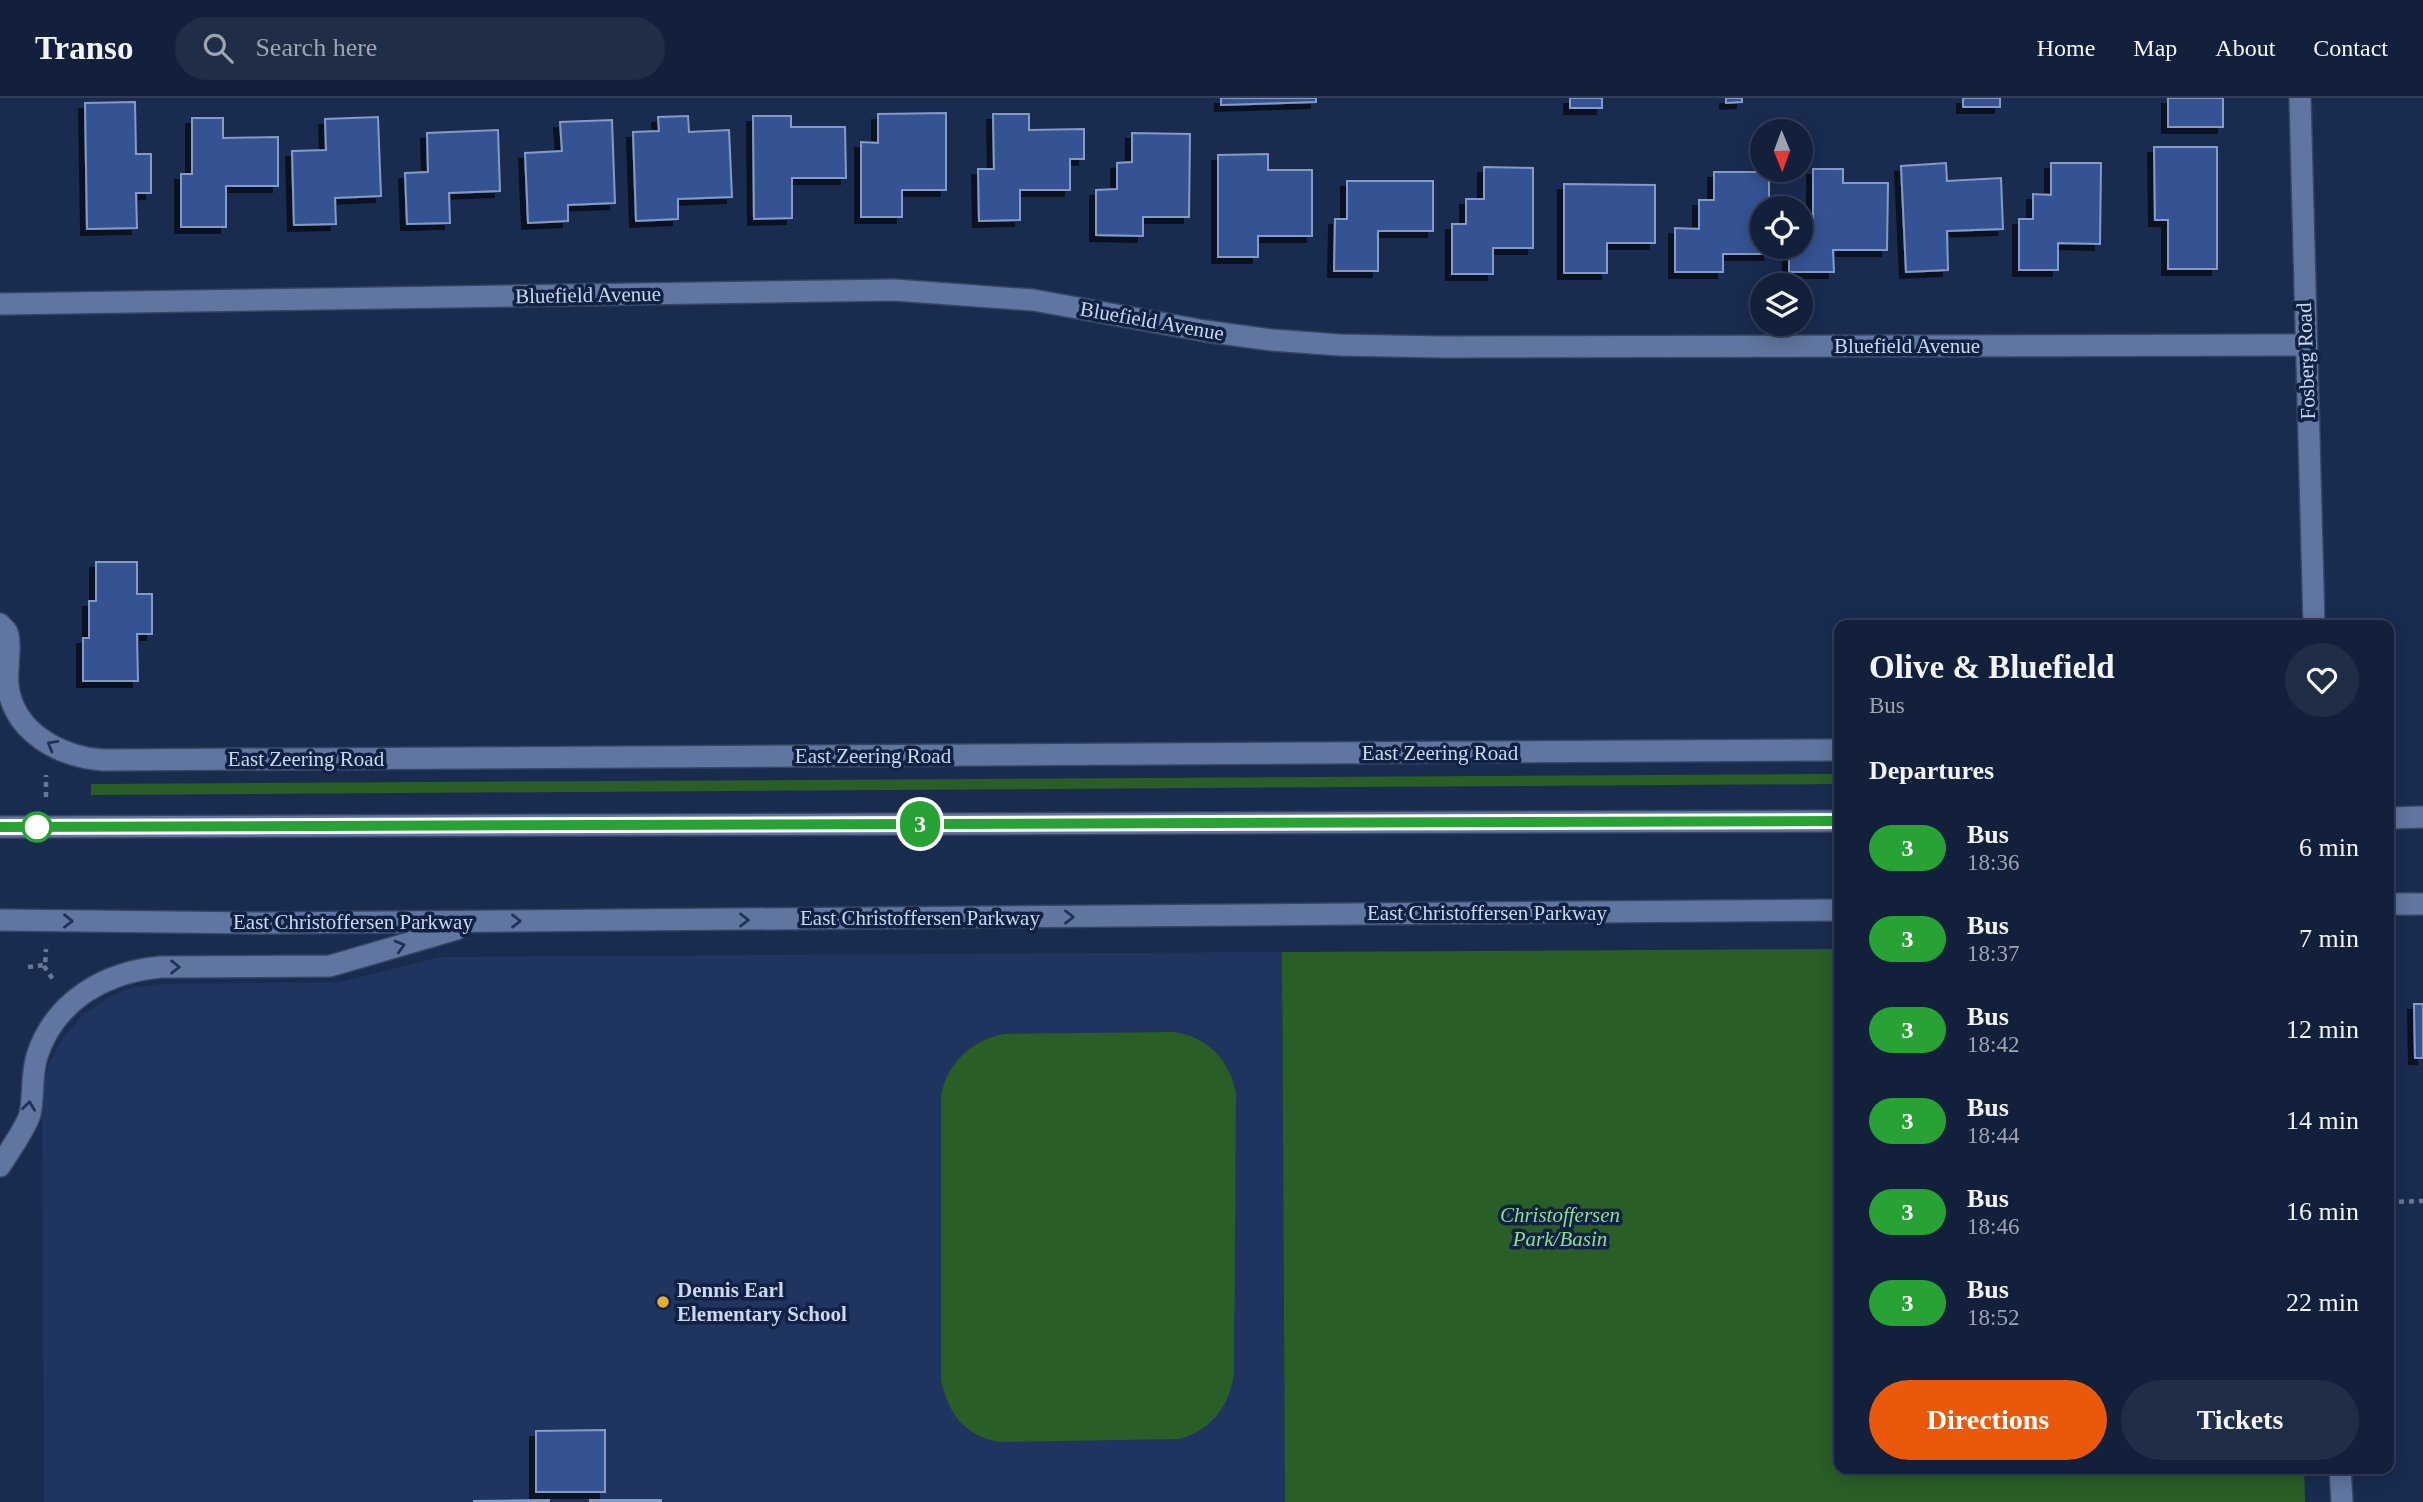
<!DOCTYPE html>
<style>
:root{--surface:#13203b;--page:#202d46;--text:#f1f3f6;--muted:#9da3af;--line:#323e55;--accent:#ea580c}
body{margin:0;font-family:"Times New Roman",serif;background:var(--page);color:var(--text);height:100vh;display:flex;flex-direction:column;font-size:26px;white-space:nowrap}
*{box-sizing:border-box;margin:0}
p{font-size:23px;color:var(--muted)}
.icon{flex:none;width:38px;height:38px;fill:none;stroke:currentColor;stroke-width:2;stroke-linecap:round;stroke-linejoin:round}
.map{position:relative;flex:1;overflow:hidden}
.sheet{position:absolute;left:1834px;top:522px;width:560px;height:854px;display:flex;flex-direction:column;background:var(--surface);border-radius:14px;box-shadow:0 4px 18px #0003,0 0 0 2px var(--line)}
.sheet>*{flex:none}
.badge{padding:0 14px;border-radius:23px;font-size:24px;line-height:46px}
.needle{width:46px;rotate:179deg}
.tools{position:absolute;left:1750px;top:21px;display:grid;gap:14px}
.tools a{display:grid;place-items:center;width:63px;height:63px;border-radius:50%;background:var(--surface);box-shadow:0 4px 18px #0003,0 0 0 2px var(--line);font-size:35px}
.map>.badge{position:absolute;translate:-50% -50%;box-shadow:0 0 0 4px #fff}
h2{padding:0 35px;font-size:26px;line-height:63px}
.round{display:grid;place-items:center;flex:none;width:74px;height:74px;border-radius:37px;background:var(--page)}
.headline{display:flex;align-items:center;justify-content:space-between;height:119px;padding:0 35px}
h1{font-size:33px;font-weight:800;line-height:52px}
.action{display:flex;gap:14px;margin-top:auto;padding:14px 35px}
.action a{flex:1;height:80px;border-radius:42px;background:var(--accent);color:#fff;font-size:28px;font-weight:800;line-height:80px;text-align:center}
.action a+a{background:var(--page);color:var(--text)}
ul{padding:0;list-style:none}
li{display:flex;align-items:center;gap:21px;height:91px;padding:0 35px}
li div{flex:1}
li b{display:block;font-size:26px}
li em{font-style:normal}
li .badge{min-width:77px;font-weight:700;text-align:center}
header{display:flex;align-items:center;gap:42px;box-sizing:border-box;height:98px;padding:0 35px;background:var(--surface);border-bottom:2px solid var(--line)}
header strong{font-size:33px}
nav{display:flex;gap:38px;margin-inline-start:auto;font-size:24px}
.search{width:490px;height:63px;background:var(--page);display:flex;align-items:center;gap:18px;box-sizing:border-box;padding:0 24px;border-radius:38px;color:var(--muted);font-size:26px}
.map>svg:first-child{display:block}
.built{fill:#1f345f}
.green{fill:#295e27}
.building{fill:#345393;stroke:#839bc6;stroke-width:2;filter:url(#shadow)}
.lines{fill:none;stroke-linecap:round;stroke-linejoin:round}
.minor-casing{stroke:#374564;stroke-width:24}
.path{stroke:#687796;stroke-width:4.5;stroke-dasharray:5 5;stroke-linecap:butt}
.minor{stroke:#60759f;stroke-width:21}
.oneway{stroke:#203256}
.line-casing{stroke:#fff;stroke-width:16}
.line{stroke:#29a235;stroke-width:10}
.stop-dot{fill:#fff;stroke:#29a235;stroke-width:3.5}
.poi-dot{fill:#e4ae35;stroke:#102144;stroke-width:2.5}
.labels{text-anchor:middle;stroke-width:7;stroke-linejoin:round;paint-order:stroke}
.street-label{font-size:21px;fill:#cad7ee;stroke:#102144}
.park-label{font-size:21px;font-style:italic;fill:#8edf8a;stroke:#102144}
.poi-label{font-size:21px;font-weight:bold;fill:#cad7ee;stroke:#102144;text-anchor:start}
</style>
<header>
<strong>Transo</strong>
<div class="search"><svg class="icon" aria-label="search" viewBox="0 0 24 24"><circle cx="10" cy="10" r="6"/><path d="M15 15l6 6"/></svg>Search here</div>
<nav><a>Home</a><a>Map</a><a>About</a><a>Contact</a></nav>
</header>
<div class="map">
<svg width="2423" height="1404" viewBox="0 0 2423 1404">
<defs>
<filter id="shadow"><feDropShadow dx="-6" dy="6" stdDeviation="0" flood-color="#0009"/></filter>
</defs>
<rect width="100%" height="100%" fill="#192b4f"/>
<path class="built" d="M1282,854L1285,1404H44L42,994L49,966L63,939L83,917L109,899L128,891L159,886L340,884L441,859Z"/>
<path class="green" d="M1839,676V686L91,697V686Z
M1839,851V1370H2304L2305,1404H1285L1282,854Z
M1174,934C1209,939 1229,962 1236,995L1234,1276C1229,1308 1212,1332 1179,1341L999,1344C963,1337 949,1316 941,1282V998C947,965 972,942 1004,936Z"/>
<path class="building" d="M1221,0H1316V4L1221,7Z
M1570,0H1602V10H1570Z
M1726,0H1742V4L1726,5Z
M1963,0H2000V9H1963Z
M2168,0H2223V29H2168Z
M135,4L136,56H151V95H136L137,130L87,131L85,5Z
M946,15V92H902V119H861V44L878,45V16Z
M993,16H1029V32L1084,31V61H1070V92H1020V122L979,123L978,71H994Z
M688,18L689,34L729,32L732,99L678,101V121L636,123L633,34L659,33L658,19Z
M753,18H791V29H845L846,80H792V120L754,121Z
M378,19L381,98L335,100L336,126L294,127L292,53L326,52L325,21Z
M192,20H223V40L278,39V88H226V129H181V76H192Z
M612,22L615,105L568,107V123L528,125L525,55L562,53L560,24Z
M498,32L500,93L449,95L450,125L407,126L405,75L428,74L427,35Z
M1132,35L1190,36L1189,119H1143V138L1096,137V92L1117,91V65L1132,64Z
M2154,49H2217V171H2168V122H2155Z
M1268,56V72H1312V138H1258V159H1218V57Z
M1946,65L1947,83L2001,80L2003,131L1947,133L1948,172L1906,174L1901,68Z
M2051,65H2101L2100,146L2058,145V172H2019V121H2033V96L2051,97Z
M1484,69L1533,70V150H1493V176H1452V126H1466V101H1484Z
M1813,71H1843V85H1888L1887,152H1833L1834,174H1789V149H1801V125H1813Z
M1714,74H1769V110H1762V149H1769V156H1723V174H1675V130L1699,131V102H1714Z
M1347,83H1433V133H1378V173H1334L1335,121H1347Z
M1564,86L1655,87V145H1607V175H1564Z
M96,464H137V496H152V536H137L138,583H83V540H89V503H96Z
M2414,906H2423V960H2415Z
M605,1332V1394H536V1333Z
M549,1402V1404H474V1403Z
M590,1402H661V1404H590Z"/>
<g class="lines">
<defs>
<path id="minor" d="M2300,0L2314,527
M0,206L894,192L1033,202L1205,233L1272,242L1340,247L1442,249L2305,247
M0,526C2,529 5,531 7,534C12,546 6,574 8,588C14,635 61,659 103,662L1839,652
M2389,720L2423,719
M0,729L1839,723
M2389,806H2423
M0,822L264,825L1839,812
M0,1068C8,1055 26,1030 30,1016C34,1000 31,977 37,958C55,902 106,874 161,869L330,868L457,831
M2340,1370L2342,1404"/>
</defs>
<use href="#minor" class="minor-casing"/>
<path class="path" d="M46,699V677
M44,868L54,883
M28,869L45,867L46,851
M2389,1104L2423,1103"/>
<use href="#minor" class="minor"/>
</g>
<defs><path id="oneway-chevron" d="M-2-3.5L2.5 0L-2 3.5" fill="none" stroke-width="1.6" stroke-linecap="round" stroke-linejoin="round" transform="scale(1.75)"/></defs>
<g class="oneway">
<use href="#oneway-chevron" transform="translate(52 647) rotate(-150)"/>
<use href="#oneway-chevron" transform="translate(1069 819)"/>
<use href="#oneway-chevron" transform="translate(744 822)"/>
<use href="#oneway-chevron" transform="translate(68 823) rotate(1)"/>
<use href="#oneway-chevron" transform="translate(516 823)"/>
<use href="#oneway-chevron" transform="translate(400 848) rotate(-16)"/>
<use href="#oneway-chevron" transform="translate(175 869)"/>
<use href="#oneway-chevron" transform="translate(29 1008) rotate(-83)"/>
</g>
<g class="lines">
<defs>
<path id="line" d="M0,729L1839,723"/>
</defs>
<use href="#line" class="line-casing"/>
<use href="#line" class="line"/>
</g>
<circle class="stop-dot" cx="37" cy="729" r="14"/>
<circle class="poi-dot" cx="663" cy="1204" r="7"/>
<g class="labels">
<g class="street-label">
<text transform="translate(588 197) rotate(-1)" y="7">Bluefield Avenue</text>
<text transform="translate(1152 223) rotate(10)" y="7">Bluefield Avenue</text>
<text x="1907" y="255">Bluefield Avenue</text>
<text transform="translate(2306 263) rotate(-92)" y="7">Fosberg Road</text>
<text x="1440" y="662">East Zeering Road</text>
<text x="873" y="665">East Zeering Road</text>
<text x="306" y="668">East Zeering Road</text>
<text x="1487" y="822">East Christoffersen Parkway</text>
<text x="920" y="827">East Christoffersen Parkway</text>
<text x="353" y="831">East Christoffersen Parkway</text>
</g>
<g class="park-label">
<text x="1560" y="1124">Christoffersen<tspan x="1560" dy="24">Park/Basin</tspan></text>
</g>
<g class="poi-label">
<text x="677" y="1199">Dennis Earl<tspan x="677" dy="24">Elementary School</tspan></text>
</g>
</g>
</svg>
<div class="tools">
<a><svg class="needle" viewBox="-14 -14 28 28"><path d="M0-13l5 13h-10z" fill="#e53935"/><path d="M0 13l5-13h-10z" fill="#9da3af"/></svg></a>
<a><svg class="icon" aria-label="locate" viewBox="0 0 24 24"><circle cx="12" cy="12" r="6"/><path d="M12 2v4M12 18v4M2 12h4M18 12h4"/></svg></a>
<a><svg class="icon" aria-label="layers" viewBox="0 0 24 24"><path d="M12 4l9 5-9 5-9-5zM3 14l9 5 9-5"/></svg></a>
</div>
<b class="badge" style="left:920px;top:726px;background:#29a235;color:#fff">3</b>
<section class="sheet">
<div class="headline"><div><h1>Olive &amp; Bluefield</h1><p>Bus</p></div><a class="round"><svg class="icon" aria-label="heart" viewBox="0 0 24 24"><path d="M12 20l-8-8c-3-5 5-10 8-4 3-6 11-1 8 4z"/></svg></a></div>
<h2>Departures</h2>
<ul>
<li><span class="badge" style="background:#29a235;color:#fff">3</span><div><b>Bus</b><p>18:36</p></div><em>6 min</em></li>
<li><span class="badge" style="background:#29a235;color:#fff">3</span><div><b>Bus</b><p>18:37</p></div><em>7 min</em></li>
<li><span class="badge" style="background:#29a235;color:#fff">3</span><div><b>Bus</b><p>18:42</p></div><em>12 min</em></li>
<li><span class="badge" style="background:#29a235;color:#fff">3</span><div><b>Bus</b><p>18:44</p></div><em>14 min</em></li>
<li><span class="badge" style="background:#29a235;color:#fff">3</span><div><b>Bus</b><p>18:46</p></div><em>16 min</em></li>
<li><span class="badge" style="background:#29a235;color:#fff">3</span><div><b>Bus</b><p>18:52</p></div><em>22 min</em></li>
</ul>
<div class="action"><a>Directions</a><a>Tickets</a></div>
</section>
</div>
